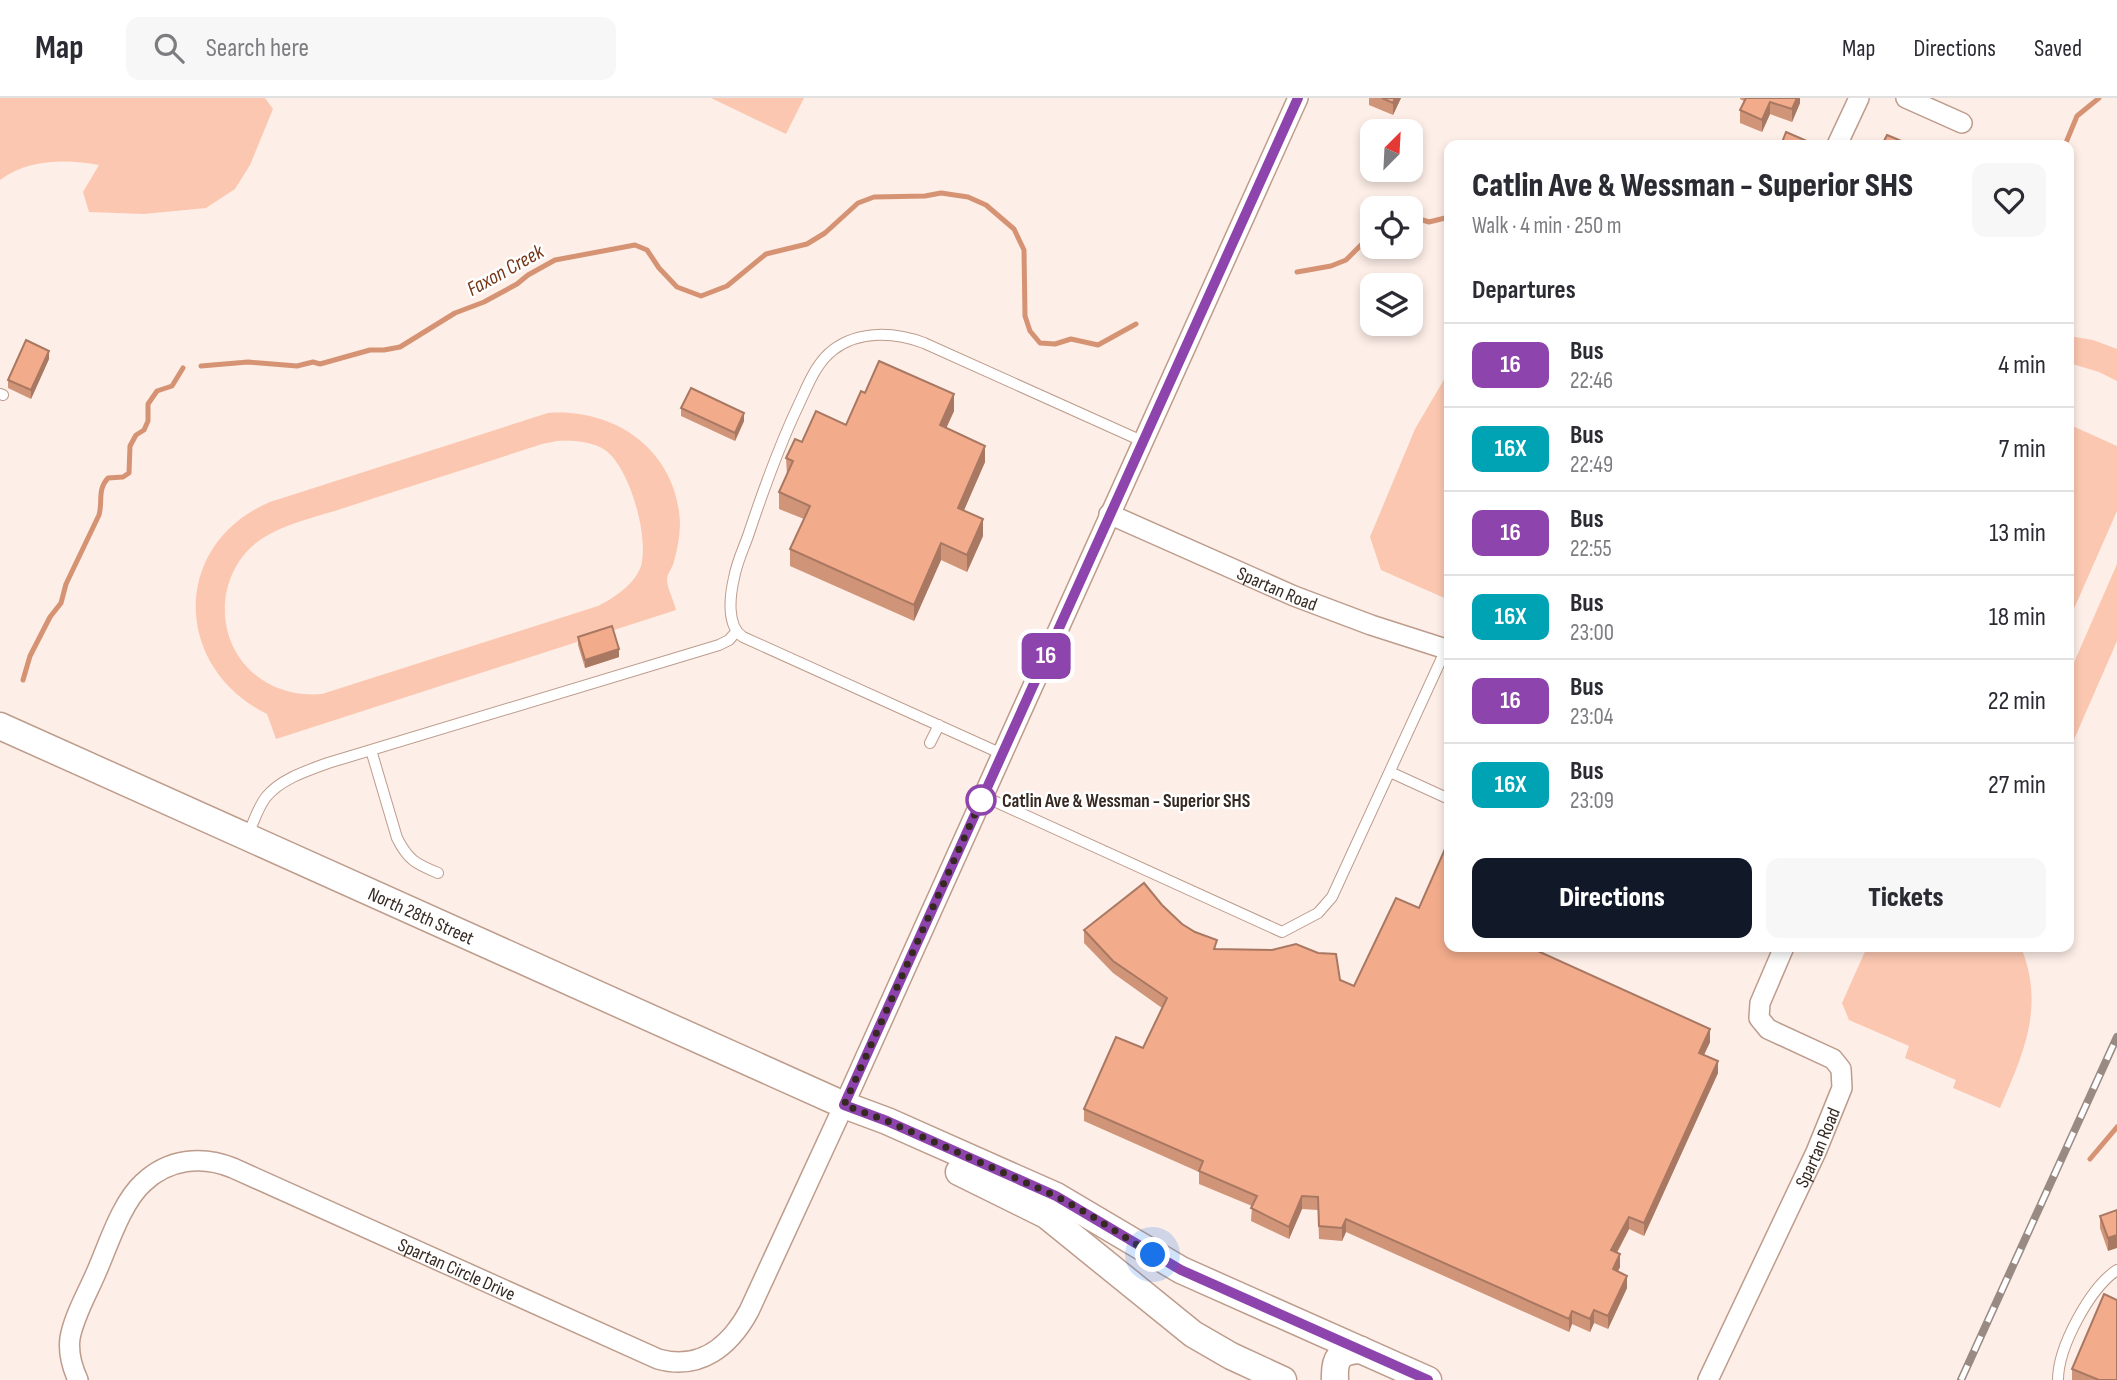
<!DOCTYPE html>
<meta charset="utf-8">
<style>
:root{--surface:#fff;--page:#f7f7f7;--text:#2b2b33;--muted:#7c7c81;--line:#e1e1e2;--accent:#111827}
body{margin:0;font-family:"Sofia Sans Condensed",sans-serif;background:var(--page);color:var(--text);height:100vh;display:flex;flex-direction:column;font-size:26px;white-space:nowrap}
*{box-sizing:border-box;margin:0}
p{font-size:23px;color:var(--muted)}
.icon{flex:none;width:38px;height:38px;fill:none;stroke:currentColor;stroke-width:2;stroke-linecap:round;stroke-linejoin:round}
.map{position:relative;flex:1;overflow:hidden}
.panel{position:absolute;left:1444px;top:42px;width:630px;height:812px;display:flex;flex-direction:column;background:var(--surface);border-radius:14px;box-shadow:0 4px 10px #0003}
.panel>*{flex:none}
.badge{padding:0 14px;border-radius:10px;font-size:24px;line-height:46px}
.needle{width:46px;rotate:24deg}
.buttons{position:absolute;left:1360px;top:21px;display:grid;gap:14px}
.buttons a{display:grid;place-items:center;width:63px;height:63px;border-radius:14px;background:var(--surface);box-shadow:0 4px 10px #0003;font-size:35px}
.you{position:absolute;width:35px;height:35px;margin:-18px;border:5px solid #fff;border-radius:50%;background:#1a73e8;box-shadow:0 0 0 10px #1a73e833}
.map>.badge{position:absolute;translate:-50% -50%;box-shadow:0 0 0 4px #fff}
h2{padding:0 28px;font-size:26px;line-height:63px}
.round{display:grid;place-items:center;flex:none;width:74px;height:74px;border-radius:14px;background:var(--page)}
.overview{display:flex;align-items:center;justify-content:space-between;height:119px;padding:0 28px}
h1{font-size:33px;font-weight:800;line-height:52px}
.primary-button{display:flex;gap:14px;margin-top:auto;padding:14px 28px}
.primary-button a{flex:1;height:80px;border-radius:14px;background:var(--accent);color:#fff;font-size:28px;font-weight:800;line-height:80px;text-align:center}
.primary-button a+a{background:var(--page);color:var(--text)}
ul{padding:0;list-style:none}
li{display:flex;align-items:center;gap:21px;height:84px;padding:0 28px;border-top:2px solid var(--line)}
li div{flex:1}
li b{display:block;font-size:26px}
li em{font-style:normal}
li .badge{min-width:77px;font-weight:700;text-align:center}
header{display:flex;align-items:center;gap:42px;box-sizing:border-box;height:98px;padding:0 35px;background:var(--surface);border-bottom:2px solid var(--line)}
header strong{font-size:33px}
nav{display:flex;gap:38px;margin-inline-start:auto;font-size:24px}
.search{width:490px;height:63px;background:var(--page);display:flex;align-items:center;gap:18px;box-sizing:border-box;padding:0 24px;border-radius:14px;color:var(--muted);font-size:26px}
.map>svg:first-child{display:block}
.green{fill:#fbc7b0;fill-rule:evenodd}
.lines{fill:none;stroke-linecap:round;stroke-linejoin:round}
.stream{stroke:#d69374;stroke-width:5}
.service-casing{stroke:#bd9c8c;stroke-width:12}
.minor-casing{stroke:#bd9c8c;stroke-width:22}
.secondary-casing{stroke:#bd9c8c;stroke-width:29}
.service{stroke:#fff;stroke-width:10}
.minor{stroke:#fff;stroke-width:19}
.secondary{stroke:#fff;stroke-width:26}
.rail-casing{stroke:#998b84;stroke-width:8}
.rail{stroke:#fff;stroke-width:5;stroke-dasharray:16;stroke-linecap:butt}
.wall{fill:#d09478}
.shaded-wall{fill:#a97862}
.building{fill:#f2ac8c;stroke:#a97862;stroke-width:2}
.line-casing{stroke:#fff;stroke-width:16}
.line{stroke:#8e44ad;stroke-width:10}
.walk{stroke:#362922;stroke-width:7;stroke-dasharray:0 12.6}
.stop-dot{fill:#fff;stroke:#8e44ad;stroke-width:3.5}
.labels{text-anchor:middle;stroke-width:5;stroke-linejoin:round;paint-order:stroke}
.street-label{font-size:19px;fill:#362922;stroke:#fff}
.stop-label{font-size:19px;font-weight:bold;fill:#362922;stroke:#fff;text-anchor:start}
.water-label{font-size:21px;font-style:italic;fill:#753615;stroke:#fff}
</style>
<header>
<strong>Map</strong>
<div class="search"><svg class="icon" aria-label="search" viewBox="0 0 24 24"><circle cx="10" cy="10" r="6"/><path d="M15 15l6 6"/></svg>Search here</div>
<nav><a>Map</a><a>Directions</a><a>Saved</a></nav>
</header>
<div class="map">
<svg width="2117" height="1282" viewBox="0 0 2117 1282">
<rect width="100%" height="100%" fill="#fdeee7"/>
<path class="green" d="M0,0H265L273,11L250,67L235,91L206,110L144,116L89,114L83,94L99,67C66,61 28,61 0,82Z
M711,0H804L786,36Z
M2069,238L2093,242L2117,251V283L2099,274L2069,265Z
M1449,273V502L1381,472L1370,439L1415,331Z
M548,315C616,310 677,353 680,425C680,439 677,453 673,467C671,471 667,477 667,481C667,490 674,503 676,512L276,641L267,616C172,569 171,446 270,404ZM557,343C572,342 592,343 605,352C630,370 649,438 641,468C635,486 614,500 598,508L322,596C290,599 258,587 239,559C215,523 222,472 256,445C280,426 321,418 350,408C414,387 478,367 542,346Z
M2068,326L2117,348V413L2069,522Z
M2117,466V543L2069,653V576Z
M1867,849H2021C2045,909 2024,954 2000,1010L1953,990L1956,982L1905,960L1909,948L1849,922L1842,905Z"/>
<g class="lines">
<path class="stream" d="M2065,47L2077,18L2099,0
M1410,118L1429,124L1449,119
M1297,174L1331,168L1346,162L1372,136
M201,268L248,264L297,268L313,264L320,266L370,252H384L400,249L455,215L484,204L517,186L528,177L555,162L635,147L647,152L659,170L677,189L701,198L727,188L766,156L807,146L825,135L858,105L874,99L925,98L941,95L968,99L986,107L1014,131L1024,152L1025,218L1030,233L1040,245L1055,246L1071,241L1098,247L1136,226
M23,582L30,558L50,519L61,505L66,486L99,417C103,403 97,392 108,380L123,379L129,375L130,348L136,337L144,332L148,323V306L157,293L172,288L183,270
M2090,1061L2117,1029"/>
<defs>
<path id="service" d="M0,296L3,297
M930,645L939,627
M371,652L397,740C408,762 416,766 438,775
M1002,656L743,539C726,528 730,497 734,480C737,463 744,450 749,435C764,390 779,348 799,306C808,287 816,265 833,252C859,232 895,234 924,245L1142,343
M1390,674L1449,701
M983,698L1282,834L1318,815L1332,799L1446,551
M247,739C253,726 257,711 266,699C281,681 306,673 328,665L719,547L729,542L736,534
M2058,1282C2058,1249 2090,1190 2117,1172"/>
<g id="minor">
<path d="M1906,0L1962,25"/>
<path d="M1837,47L1859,0"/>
<path id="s1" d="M1109,416L1294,498L1371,527L1449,552"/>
<path id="s2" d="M78,1282C72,1269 68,1255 70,1240C74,1218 87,1196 96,1175C108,1148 121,1105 143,1085C168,1061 202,1057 233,1070L658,1261C700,1273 730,1248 749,1213L844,1007L1298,0"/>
<path id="s3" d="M1708,1282L1816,1054L1842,990L1841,971L1833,961L1768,931L1759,920L1760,905L1784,849"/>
</g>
<g id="secondary">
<path id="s4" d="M0,628L844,1007L887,1023L1056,1098L1181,1172L1428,1282"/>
<path d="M959,1074L1046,1117L1193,1236L1231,1258L1283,1282"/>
<path d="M1335,1282C1334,1260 1339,1253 1361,1252"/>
</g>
</defs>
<use href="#service" class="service-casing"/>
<use href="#minor" class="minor-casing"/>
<use href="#secondary" class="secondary-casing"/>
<use href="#service" class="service"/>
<use href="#minor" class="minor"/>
<use href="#secondary" class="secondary"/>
<defs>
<path id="rail" d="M1961,1282L2117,939"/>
</defs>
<use href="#rail" class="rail-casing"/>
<use href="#rail" class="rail"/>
</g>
<path class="wall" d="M1369,0H1401L1393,17L1369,7Z
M1740,0H1800V5L1792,24L1770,16L1762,34L1740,25V12L1744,3L1740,1Z
M49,261L31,301L8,290V282Z
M681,310L744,323L735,343L681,318Z
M954,313L946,330L985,364L964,412L983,438L967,474L941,462L914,523L790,468V451L804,421L779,411V394L787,377L786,360L802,344L846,327Z
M578,539L619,559L585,570L578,547Z
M1162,807L1182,826L1217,851L1340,882L1354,888L1449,849L1710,944L1704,957L1718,975L1644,1138L1629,1131L1617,1155L1620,1169L1618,1173L1627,1190L1608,1231L1594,1225L1590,1234L1572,1226L1569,1234L1346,1134L1342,1143L1319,1141L1318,1112L1302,1111L1289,1141L1251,1123L1252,1108L1199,1086V1074L1084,1023V1011L1143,950L1162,910L1113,875L1084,845V832Z
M2117,1112L2108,1153L2100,1130V1118Z
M2072,1271L2117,1282H2072Z"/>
<path class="shaded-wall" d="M1395,0H1401L1393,17V5Z
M1797,0H1800V5L1792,24V11Z
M1770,4V16L1762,34V22Z
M49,253V261L31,301V292Z
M954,296V313L940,344V327Z
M744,315V323L735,343V335Z
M985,348V364L958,426V410Z
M983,421V438L967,474V457Z
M941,445V462L914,523V507Z
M619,551V559L585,570V562Z
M1710,931V944L1699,967V955Z
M1718,963V975L1644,1138V1125Z
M1302,1098V1111L1289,1141V1129Z
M1629,1119V1131L1611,1165V1152Z
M1346,1121V1134L1342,1143V1130Z
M2117,1137V1150L2108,1153V1140Z
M1620,1156V1169L1613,1183V1171Z
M1627,1178V1190L1608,1231V1218Z
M1594,1212V1225L1590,1234V1221Z
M1572,1213V1226L1569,1234V1221Z"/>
<path class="building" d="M1382,0H1395L1393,5Z
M1746,0H1797L1792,11L1770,4L1762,22L1740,12Z
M1786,34L1809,44L1807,47H1781Z
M1887,37L1909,46L1908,47H1882Z
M26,242L49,253L31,292L8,282Z
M879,263L954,296L940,327L985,348L958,410L983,421L967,457L941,445L914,507L790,451L810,408L779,394L793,363L786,360L795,341L802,344L816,313L846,327L861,293L865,295Z
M691,290L744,315L735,335L681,310Z
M612,528L619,551L585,562L578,539Z
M1449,742V849H1529L1710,931L1699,955L1718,963L1644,1125L1629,1119L1611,1152L1620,1156L1613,1171L1627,1178L1608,1218L1594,1212L1590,1221L1572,1213L1569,1221L1346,1121L1342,1130L1319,1128L1318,1099L1302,1098L1289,1129L1251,1110L1257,1098L1199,1073L1203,1063L1084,1011L1116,939L1143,950L1167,900L1113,863L1084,832L1144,785L1162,807L1182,826L1195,834L1217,842L1214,851L1272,852L1296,846L1318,855L1336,856L1340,882L1354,888L1396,800L1419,810Z
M2117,1112V1137L2108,1140L2100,1118Z
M2104,1196L2117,1202V1282H2099L2072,1271Z"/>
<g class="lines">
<defs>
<path id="line" d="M1298,0L844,1007L887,1023L1056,1098L1181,1172L1428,1282"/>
</defs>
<use href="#line" class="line-casing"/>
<use href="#line" class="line"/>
<path class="walk" d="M981,702L983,698L844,1007L887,1023L1056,1098L1090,1117L1153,1157"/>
</g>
<circle class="stop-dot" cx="981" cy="702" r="14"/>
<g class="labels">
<g class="street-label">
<text dy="7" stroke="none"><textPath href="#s1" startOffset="184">Spartan Road</textPath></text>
<text dy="7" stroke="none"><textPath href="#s4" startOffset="462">North 28th Street</textPath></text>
<text dy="7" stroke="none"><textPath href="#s3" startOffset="257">Spartan Road</textPath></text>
<text dy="7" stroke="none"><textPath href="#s2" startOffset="558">Spartan Circle Drive</textPath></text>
</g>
<g class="stop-label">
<text x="1002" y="709">Catlin Ave &amp; Wessman - Superior SHS</text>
</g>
<g class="water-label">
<text transform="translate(505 172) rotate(-29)" y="7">Faxon Creek</text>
</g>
</g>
</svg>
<div class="buttons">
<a><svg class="needle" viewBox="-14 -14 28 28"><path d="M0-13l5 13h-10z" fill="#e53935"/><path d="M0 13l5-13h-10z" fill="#7c7c81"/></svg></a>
<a><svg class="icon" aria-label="locate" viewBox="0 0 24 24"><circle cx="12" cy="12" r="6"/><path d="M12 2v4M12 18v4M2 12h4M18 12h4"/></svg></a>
<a><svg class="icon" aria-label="layers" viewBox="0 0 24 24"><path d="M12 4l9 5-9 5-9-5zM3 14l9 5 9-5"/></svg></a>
</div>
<div class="you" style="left:1153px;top:1157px"></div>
<b class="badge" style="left:1046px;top:558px;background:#8e44ad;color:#fff">16</b>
<section class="panel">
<div class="overview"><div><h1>Catlin Ave &amp; Wessman - Superior SHS</h1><p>Walk · 4 min · 250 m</p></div><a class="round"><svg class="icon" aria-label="heart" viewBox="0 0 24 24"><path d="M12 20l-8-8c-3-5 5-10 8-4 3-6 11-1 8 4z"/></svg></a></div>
<h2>Departures</h2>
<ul>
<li><span class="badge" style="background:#8e44ad;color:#fff">16</span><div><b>Bus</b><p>22:46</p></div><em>4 min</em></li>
<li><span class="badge" style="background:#00a3b4;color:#fff">16X</span><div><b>Bus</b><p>22:49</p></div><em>7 min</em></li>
<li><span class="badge" style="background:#8e44ad;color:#fff">16</span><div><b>Bus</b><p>22:55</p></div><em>13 min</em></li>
<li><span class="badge" style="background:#00a3b4;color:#fff">16X</span><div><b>Bus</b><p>23:00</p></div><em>18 min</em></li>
<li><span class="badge" style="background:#8e44ad;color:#fff">16</span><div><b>Bus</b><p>23:04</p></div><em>22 min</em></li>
<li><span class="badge" style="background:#00a3b4;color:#fff">16X</span><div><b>Bus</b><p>23:09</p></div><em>27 min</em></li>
</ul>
<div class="primary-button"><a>Directions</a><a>Tickets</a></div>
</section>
</div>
